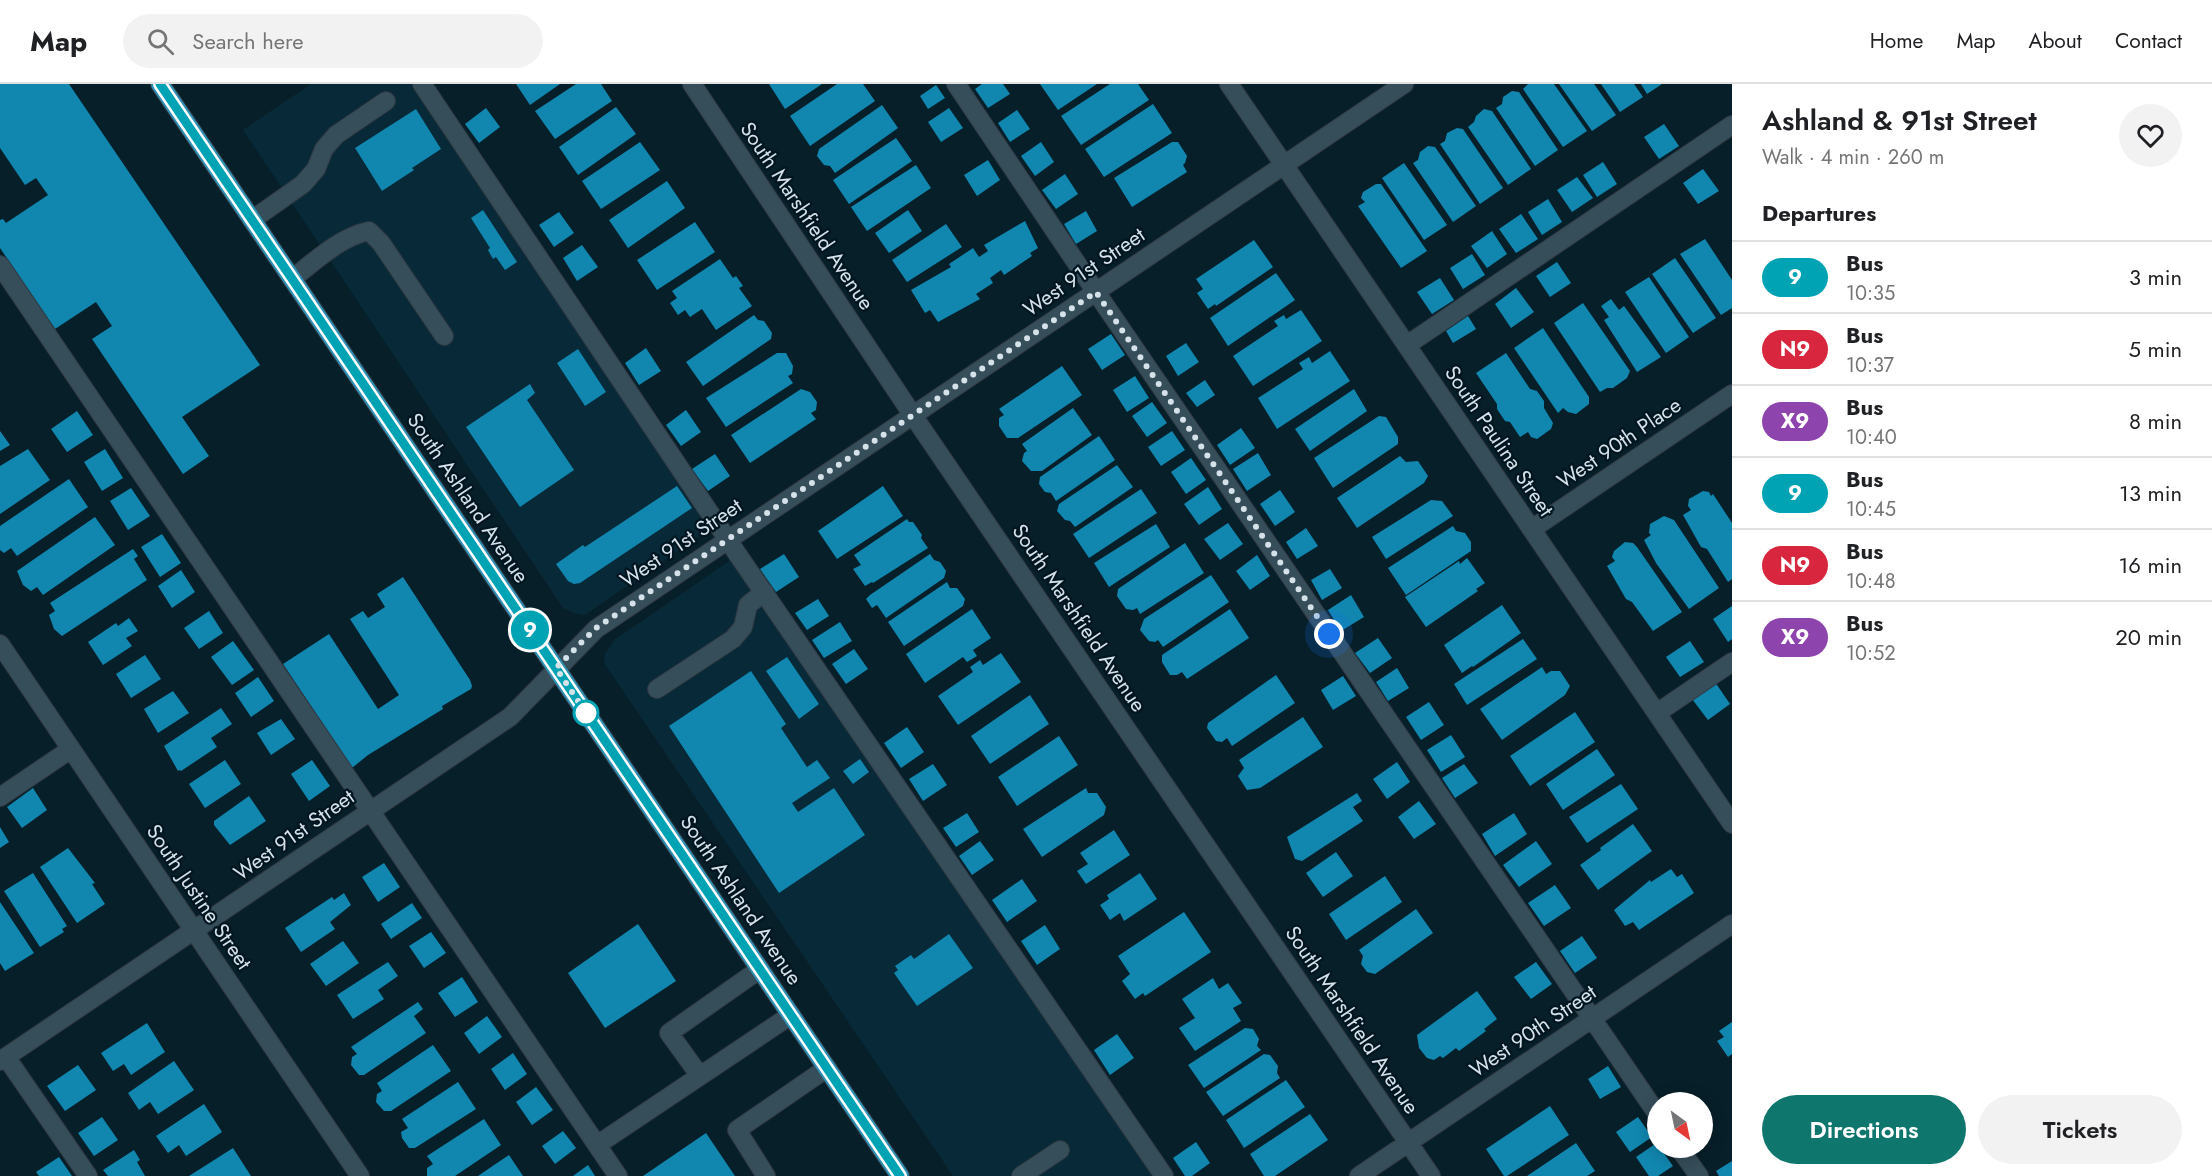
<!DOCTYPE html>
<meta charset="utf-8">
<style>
:root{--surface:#fff;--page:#f2f2f2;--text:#202124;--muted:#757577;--line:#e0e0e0;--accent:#0f766e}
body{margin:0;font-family:Jost,sans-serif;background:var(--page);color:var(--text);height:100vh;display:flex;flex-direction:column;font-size:22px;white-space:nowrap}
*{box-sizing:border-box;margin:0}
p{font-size:20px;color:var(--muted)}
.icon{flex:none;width:33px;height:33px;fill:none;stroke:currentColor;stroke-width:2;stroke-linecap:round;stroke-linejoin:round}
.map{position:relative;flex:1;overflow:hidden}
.side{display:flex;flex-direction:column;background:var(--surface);width:480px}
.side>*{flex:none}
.badge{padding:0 12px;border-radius:20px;font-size:21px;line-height:39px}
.needle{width:39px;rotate:147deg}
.controls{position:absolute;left:1647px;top:1008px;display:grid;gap:12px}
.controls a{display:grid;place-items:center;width:66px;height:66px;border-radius:50%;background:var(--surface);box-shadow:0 3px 15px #0003;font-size:30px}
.you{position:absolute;width:30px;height:30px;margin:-15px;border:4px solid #fff;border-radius:50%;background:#1a73e8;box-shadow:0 0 0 9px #1a73e833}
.map>.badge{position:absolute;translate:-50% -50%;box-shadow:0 0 0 3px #fff}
h2{padding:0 30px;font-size:22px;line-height:54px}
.round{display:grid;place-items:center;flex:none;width:63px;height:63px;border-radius:32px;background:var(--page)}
.overview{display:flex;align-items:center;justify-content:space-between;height:102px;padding:0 30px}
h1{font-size:28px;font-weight:600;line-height:45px}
.action{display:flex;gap:12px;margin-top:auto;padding:12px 30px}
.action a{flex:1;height:69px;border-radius:36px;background:var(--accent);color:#fff;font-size:24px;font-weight:600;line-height:69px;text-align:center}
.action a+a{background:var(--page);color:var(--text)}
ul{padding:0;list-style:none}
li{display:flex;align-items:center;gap:18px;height:72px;padding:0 30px;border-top:2px solid var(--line)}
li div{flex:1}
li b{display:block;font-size:22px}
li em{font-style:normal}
li .badge{min-width:66px;font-weight:700;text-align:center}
header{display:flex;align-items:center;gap:36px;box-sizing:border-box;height:84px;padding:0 30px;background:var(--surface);border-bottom:2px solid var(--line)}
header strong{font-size:28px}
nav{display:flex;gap:33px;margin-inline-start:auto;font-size:21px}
.search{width:420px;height:54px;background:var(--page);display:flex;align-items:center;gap:15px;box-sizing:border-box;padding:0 21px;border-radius:33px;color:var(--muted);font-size:22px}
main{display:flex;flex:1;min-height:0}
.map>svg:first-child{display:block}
.built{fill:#082937}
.building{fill:#1187b0}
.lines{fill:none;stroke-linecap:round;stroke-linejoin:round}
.minor-casing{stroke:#2f3842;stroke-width:20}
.major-casing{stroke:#2f3842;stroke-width:20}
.minor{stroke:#364e5a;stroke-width:18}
.major{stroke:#2e90b5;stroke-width:18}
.line-casing{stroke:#fff;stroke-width:14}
.line{stroke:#00a3b4;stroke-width:9}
.walk{stroke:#d5e2ea;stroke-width:6;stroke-dasharray:0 10.8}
.stop-dot{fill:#fff;stroke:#00a3b4;stroke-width:3}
.labels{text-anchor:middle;stroke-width:4.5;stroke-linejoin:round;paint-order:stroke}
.street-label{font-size:21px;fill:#d5e2ea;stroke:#011620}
</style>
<header>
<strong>Map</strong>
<div class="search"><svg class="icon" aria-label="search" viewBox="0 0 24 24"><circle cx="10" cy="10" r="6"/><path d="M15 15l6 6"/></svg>Search here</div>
<nav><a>Home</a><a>Map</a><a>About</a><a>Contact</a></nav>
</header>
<main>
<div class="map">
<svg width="1732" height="1092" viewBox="0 0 1732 1092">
<rect width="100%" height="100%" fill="#071f29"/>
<path class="built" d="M311,0H422L717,440L585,531L574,529L563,524L243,46Z
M738,471L1163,1092H953L604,579L605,570L614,556Z"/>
<path class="building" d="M0,0H69L260,281L182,333L209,372L183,390L92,255L112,242L96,218L55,245L0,164V136L3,135L6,139L48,111L36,94L25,101L0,64Z
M516,0H560L530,21Z
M576,0H601L612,17L555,55L535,27Z
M769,0H822L785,25Z
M837,0H863L875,17L810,62L790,32Z
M982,0H1003L1010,10L988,24L975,5Z
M1040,0H1097L1058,26Z
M1110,0H1138L1149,16L1081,61L1061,32Z
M1528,0H1554L1587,47L1563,63L1523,5Z
M1559,0H1594L1616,31L1592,47Z
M1601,0H1634L1643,13L1620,28Z
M1641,0H1662L1647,10Z
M936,1L945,14L928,25L920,12Z
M1512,7L1519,8L1558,66L1535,82L1496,24L1502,20L1503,13Z
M1153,20L1172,49L1104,93L1085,65Z
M882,21L898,44L835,89L830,82L824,81L817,72L819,65Z
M616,23L636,50L578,91L559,63Z
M486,24L500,43L479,59L465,40Z
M949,24L963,44L941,58L928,38Z
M416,25L441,65L412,84L414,86L382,107L355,64Z
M1484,25L1492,27L1531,85L1508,101L1468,43L1474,38L1476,32Z
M1017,26L1030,45L1010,58L998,39Z
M1664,40L1679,62L1659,75L1644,53Z
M1457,44L1463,45L1503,104L1480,120L1440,60L1445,57L1447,49Z
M896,54L912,77L849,120L833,96Z
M640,58L660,86L601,125L582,97Z
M1041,58L1054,78L1035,92L1021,72Z
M1172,58H1178L1187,72L1185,79L1183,81L1187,88L1132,123L1114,94Z
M1428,62L1435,63L1476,122L1453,138L1413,79L1418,76L1420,68Z
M988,76L1000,96L977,112L964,91Z
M1603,78L1617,100L1597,113L1583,91Z
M1404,79L1447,141L1424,156L1382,94Z
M916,81L931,104L867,147L851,123Z
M1703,85L1719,107L1698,120L1683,99Z
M1065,90L1078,110L1056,125L1042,106Z
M1577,93L1593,114L1572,128L1557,106Z
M667,97L685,124L628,164L609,136Z
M1376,100H1381L1427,167L1401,184L1358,122L1365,118L1361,114L1363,108Z
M1548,115L1562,138L1542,151L1528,128Z
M483,126L517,178L505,186L496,173L493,175L488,166L490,164L471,134Z
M908,126L922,147L889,169L875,149Z
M1086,127L1097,147L1076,160L1064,140Z
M559,128L574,149L554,163L539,141Z
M1521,130L1538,155L1516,169L1499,145Z
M1025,137L1038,164L1030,169L1032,172L1004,191L1001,186L990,194L993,199L976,210L980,215L938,238L930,226L925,229L911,206L951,183L949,180L973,164L979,173L988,167L984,161Z
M695,138L715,168L657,206L637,176Z
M946,140L962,163L907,198L892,176Z
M1492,147L1507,170L1487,184L1471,162Z
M1705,155L1732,196V224L1721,231L1680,170Z
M1254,156L1273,183L1216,222L1215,220L1208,225L1197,209L1203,205L1196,195Z
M582,161L598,183L577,197L563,174Z
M1472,170L1485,191L1463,205L1450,184Z
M1675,174L1716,234L1693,249L1652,190Z
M720,175L733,194L736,192L743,202L739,204L752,222L716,246L702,225L690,233L685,226L678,231L670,219L677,214L672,207Z
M1557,178L1571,199L1550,213L1536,192Z
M1276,189L1295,216L1228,262L1210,234Z
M1649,193L1689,253L1666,269L1625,208Z
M1440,194L1454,216L1432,230L1417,208Z
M1516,204L1534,228L1511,244L1495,220Z
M1611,215L1619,226L1624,222L1661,273L1637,288L1604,236L1609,233L1601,222Z
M1583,219L1630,287L1627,294L1613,304H1607L1600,308L1554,239Z
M1301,226L1322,257L1253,302L1233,272L1278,242L1274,237L1284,231L1286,235Z
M754,231L758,236L764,237L772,249L771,255L703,302L686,278Z
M1468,232L1476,245L1453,259L1446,247Z
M1543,244L1589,313V320L1576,330L1568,328L1563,324L1558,329L1514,264Z
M1111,250L1125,271L1102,286L1088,265Z
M1186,259L1199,278L1178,292L1166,272Z
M646,264L661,287L639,301L625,279Z
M578,265L606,308L585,322L557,279Z
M1330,267L1350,297L1277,345L1258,314L1303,285L1299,279L1309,273L1312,279Z
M777,269H786L793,282L792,290L788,292L793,299L726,343L706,314Z
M1506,269L1530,305L1537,307L1544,317V324L1553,339L1551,345L1537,355L1531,353L1528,348L1520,353L1510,338L1505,337L1497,325V320L1476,289Z
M1062,282L1082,311L1018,354H1007L999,342V334L1004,331L999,325Z
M1135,292L1149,314L1127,328L1113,306Z
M1205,296L1215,311L1197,323L1186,309Z
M530,300L535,309L527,316L574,386L520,423L466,343Z
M801,305L810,308L817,318L816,326L811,329L816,335L750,379L731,351Z
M1354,305L1367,327L1310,367L1295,345Z
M1152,318L1167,339L1147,353L1132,332Z
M1073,324L1092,351L1042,387H1031L1022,377L1024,369L1027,367L1022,360Z
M686,326L701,348L681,362L666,341Z
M77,327L93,351L67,368L51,345Z
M1379,332L1386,333L1398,353V360L1333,404L1314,374Z
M1241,344L1255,364L1230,381L1217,361Z
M0,347L10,361L0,367Z
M1172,347L1185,366L1161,382L1148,363Z
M1099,352L1115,376L1056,417L1051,409L1045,408L1039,400L1040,393Z
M28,365L50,396L0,430V382Z
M105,365L123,394L102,407L84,378Z
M1258,369L1271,391L1247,407L1233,385Z
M715,370L730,392L708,407L692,385Z
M1400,372L1406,378L1418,377L1428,392L1424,399L1357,444L1337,414Z
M1191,374L1206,396L1186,410L1171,388Z
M1117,381L1133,403L1075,443L1070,437L1065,436L1057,427L1059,420Z
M69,395L88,423L17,472L11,464L4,469L0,466V442Z
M677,402L692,424L580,499L574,500L568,497L556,480L583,461L585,463Z
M883,402L903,432L837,475L818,447Z
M1208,403L1222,425L1199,441L1184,420Z
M131,404L150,432L128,446L110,417Z
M1141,405L1157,429L1089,474L1073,450Z
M1280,406L1295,428L1275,442L1260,420Z
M1703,407L1709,408L1711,412L1713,410L1732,439V495L1728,498L1707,465L1701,463L1683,431L1691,426L1688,422L1689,415Z
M1431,416L1442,417L1453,432L1386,475L1372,453Z
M1664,432L1674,436L1719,504L1689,525L1656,479L1644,456L1651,451L1649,449L1650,440Z
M95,433L115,461L43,511L37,503L31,507L23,501L17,487Z
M907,435L909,438H913L922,451L921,454L928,464L873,499L872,498L865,502L853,485L861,481L854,471Z
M1228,439L1243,460L1220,476L1204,455Z
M1156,440L1170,463L1109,503L1094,479Z
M1453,442L1456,447L1465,449L1471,458V467L1406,511L1388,484Z
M1306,444L1318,462L1297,475L1286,458Z
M162,450L181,479L160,493L141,463Z
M1625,458L1633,459L1637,463L1682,528L1653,547L1632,518L1626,515L1607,482L1615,477L1612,473L1614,467Z
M1185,459L1204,489L1140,530L1137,524L1133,526L1126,525L1117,512L1118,505Z
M133,465L138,472L134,475L147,496L62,552L54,545L49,531L55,527L50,519Z
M784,470L799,493L776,508L760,485Z
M930,470L934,476L940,478L946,487L944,494L886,534L877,521L872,524L866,515L870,511Z
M1257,471L1270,492L1250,506L1236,487Z
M1467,474L1485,499L1476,505L1478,507L1426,543L1405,513L1459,477L1460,480Z
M1330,485L1342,504L1322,516L1311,496Z
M181,486L195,508L172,524L158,502Z
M1211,491L1229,518L1163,563L1158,556L1155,558L1149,557L1140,546L1144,535Z
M403,493L470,596L472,602L471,605L442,622L443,625L368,671L352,684L283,580L329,550L378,625L399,611L350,535L363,527L368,534L385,523L377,510Z
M947,498L950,504H957L965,515L963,522L904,562L888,538Z
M1351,511L1364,533L1341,547L1328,526Z
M818,515L829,532L807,546L795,529Z
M1502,521L1521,549L1473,583L1472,582L1462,589L1444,561Z
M1732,522V555L1728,558L1713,535Z
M972,525L991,554L973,566L977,572L967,578L963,573L925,599L906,570Z
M1230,525L1249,554L1187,595L1182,588L1177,591H1170L1162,578V571Z
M209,527L223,549L199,565L184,544Z
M129,534L138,547L126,554L132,562L103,581L88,558L116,539L118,542Z
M840,538L852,557L824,574L812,556Z
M1378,554L1392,574L1370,589L1355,569Z
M1523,555L1537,575L1467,621L1454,600Z
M233,557L254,586L232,601L211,573Z
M1690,557L1704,578L1680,593L1666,573Z
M854,565L868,585L846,600L832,580Z
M1001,569L1021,598L958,641L938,612L973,588L970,583L980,576L983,581Z
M145,571L161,595L131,614L116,590Z
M787,573L819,620L799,635L766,587Z
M1542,583L1546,590L1551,587H1560L1570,602L1565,611L1502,656L1480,625Z
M1397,584L1409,604L1388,617L1376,598Z
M751,587L786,640L781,644L807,683L817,676L830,694L792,719L798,728L834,704L865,751L779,809L669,642Z
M1276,591L1295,619L1232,662L1227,654L1222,658L1216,657L1207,644L1208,639Z
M1343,592L1356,612L1333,626L1321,606Z
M258,593L274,617L251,633L235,609Z
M1715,598L1730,620L1708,636L1692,615Z
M173,607L189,629L158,649L144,625Z
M1030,611L1049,640L990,680L971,652Z
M1429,618L1444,641L1421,656L1406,633Z
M221,624L232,640L211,654L217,663L181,687L180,686L178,687L164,662Z
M1575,628L1595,658L1530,702L1510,672Z
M1303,633L1323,663L1260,704L1247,706L1238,692L1244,684L1239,676Z
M281,635L295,655L271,671L257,649Z
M907,643L924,668L901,684L884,659Z
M1451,651L1465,673L1441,688L1427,666Z
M1059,652L1078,681L1017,722L998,693Z
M1597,665L1615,691L1563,726L1546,700Z
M860,675L869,688L853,700L843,687Z
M225,676L241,700L205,724L189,700Z
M312,676L330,702L309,717L291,690Z
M1397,678L1410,698L1387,715L1373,695Z
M933,680L947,701L923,717L909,695Z
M1464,680L1478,699L1455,714L1442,694Z
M1621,700L1638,725L1587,759L1569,733Z
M33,704L47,726L22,744L7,723Z
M1086,704L1088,709H1097L1106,723L1104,731L1042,773L1023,745Z
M1357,709L1362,717L1353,723L1363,737L1302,777L1295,775L1287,753Z
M249,712L266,737L230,761L214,741V737Z
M1419,717L1436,740L1414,755L1398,733Z
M967,729L979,748L956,763L943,744Z
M1514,729L1527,750L1495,772L1482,750Z
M1633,740L1652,767L1598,806L1580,781L1601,766L1600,764Z
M0,743L9,758L0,764Z
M1114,746L1130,771L1086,800L1077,787L1088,780L1080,769Z
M980,757L994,776L972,791L959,772Z
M1536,757L1552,780L1519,803L1503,781Z
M68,764L95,799L92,800L105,820L77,839L40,783Z
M1336,768L1353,792L1323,813L1306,789Z
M384,779L400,803L378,818L362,793Z
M1671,785L1677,793L1682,790L1694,809L1639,846L1633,838L1625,842L1614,826L1650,796L1651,798Z
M33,789L67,842L62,845L64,848L40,863L4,807Z
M1140,789L1157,815L1124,837L1120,829L1110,836L1100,821L1109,815L1107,811Z
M1385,792L1402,818L1346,856L1329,830Z
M1022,795L1037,817L1007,838L992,816Z
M1555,801L1571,824L1544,842L1528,819Z
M344,809L351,821L330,838L335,845L301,868L285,844L332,813L334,816Z
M0,818L34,869L5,887L0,879Z
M412,819L422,834L391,855L381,840Z
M1416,825L1433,849L1375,890L1367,888L1361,880L1363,872L1359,866Z
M1184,828L1211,868L1145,912L1143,909L1135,915L1122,897L1130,890L1118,872Z
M638,840L676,897L605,944L568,889Z
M1045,841L1060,865L1037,881L1021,857Z
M431,848L446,869L424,884L409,862Z
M949,850L973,884L917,922L894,889L898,886L895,882L911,871L914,875Z
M1582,852L1597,874L1575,889L1560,867Z
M343,857L359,879L326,902L310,880Z
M388,878L398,892L378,906L384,915L353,935L337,911Z
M1536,878L1552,900L1531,915L1514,893Z
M462,893L478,918L455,933L438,909Z
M1213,894L1219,905L1228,899L1242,919L1233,924L1241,937L1195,967L1179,944L1195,934L1182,915Z
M1477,907L1497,935L1484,945L1486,947L1459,967L1456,964L1443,974L1440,972L1434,976L1427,974L1419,964L1417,951Z
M418,918L423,925L414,932L426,949L364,991H359L351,981L352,973L357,970L351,963Z
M487,932L502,953L479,970L464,949Z
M1732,938V970L1728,973L1717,957L1724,953L1719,947Z
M147,939L165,968L131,991L124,980L113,987L101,969Z
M1245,944L1253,945L1259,955L1257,962L1261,966L1204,1004L1188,981Z
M1117,950L1134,974L1110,991L1094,966Z
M433,961L451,987L391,1027H384L376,1018L377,1010L382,1007L377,999Z
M513,969L527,990L505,1006L491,985Z
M1264,970L1270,971L1278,982L1277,989L1280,994L1223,1032L1206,1008Z
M174,977L194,1006L158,1030L150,1018L139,1026L128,1009Z
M78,981L96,1006L65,1027L47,1002Z
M1608,982L1621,1003L1600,1015L1588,995Z
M1286,996L1305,1023L1244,1064L1226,1036Z
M458,998L476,1025L415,1064H409L402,1054L401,1048L408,1044L402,1035Z
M536,1003L553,1026L532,1041L516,1018Z
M204,1020L222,1048L186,1072L179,1061L168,1069L156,1052Z
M1550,1022L1569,1051L1507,1092H1504L1486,1065Z
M1310,1030L1328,1056L1275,1092H1264L1250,1070Z
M102,1033L118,1056L94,1072L78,1049Z
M1638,1033L1652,1053L1630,1068L1616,1048Z
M484,1035L501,1061L455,1092H427V1084L433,1080L427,1072Z
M563,1047L576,1064L555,1080L542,1062Z
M706,1049L735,1092H643Z
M1196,1058L1210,1079L1192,1092H1185L1173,1074Z
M1658,1058V1064H1660L1673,1082L1658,1092H1649L1636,1073Z
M1576,1059L1595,1087L1587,1092H1527Z
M233,1064L251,1092H189Z
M134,1066L140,1076L137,1078L145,1092H108L103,1086Z
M509,1071L523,1092H478L497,1079Z
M59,1073L72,1092H39L36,1088Z
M1732,1077V1092H1719L1716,1087Z
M588,1081L595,1092H573Z"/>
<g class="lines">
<defs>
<path id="minor" d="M422,0L738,471L1164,1092
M692,0L912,330L1431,1092
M956,0L1096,208L1658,1031
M1229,0L1732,740
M252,136L303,100L316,85L324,65L336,51L386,17
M0,181L618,1092
M292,195C315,177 340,153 369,147L381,159L444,252
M1407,261L1732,41
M1532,445L1732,310
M0,560L360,1092
M657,605L733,555L743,543L748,521L764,508
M1657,629L1732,578
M0,713L71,665
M6,973L88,1092
M0,977L510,633L596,545L1404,0
M700,992L669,949L760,885
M597,1061L791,931
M1679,1064L1699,1092
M766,1092L737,1046L827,984
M1021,1092L1060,1066
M1359,1092L1732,840"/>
<path id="major" d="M160,0L900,1092"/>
</defs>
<use href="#minor" class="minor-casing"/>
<use href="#major" class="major-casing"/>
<use href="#minor" class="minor"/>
<use href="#major" class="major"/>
</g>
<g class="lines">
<defs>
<path id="line" d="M160,0L900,1092"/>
</defs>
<use href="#line" class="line-casing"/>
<use href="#line" class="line"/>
<path class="walk" d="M586,629L588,632L556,584L596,544L1096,208L1329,550"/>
</g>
<circle class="stop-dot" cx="586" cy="629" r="12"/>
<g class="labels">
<g class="street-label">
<text transform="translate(807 132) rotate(56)" y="7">South Marshfield Avenue</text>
<text transform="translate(1084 188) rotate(-34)" y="7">West 91st Street</text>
<text transform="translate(1499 357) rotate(56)" y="7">South Paulina Street</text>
<text transform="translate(1619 359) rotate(-34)" y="7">West 90th Place</text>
<text transform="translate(468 414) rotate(56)" y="7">South Ashland Avenue</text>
<text transform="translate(681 459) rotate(-34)" y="7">West 91st Street</text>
<text transform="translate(1079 534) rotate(56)" y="7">South Marshfield Avenue</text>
<text transform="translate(294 751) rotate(-35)" y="7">West 91st Street</text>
<text transform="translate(199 813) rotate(56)" y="7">South Justine Street</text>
<text transform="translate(741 816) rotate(56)" y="7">South Ashland Avenue</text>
<text transform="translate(1352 936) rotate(56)" y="7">South Marshfield Avenue</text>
<text transform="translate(1533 947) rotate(-34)" y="7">West 90th Street</text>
</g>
</g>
</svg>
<div class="controls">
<a><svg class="needle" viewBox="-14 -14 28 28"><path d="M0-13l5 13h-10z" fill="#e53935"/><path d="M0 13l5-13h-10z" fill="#757577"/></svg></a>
</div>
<div class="you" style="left:1329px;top:550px"></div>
<b class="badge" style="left:530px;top:546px;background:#00a3b4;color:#fff">9</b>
</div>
<section class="side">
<div class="overview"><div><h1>Ashland &amp; 91st Street</h1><p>Walk · 4 min · 260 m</p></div><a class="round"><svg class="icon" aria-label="heart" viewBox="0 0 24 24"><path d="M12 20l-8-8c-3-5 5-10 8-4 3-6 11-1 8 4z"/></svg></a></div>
<h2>Departures</h2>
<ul>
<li><span class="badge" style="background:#00a3b4;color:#fff">9</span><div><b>Bus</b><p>10:35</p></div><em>3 min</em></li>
<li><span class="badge" style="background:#d7263d;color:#fff">N9</span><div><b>Bus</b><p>10:37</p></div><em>5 min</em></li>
<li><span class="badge" style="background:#8e44ad;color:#fff">X9</span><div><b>Bus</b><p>10:40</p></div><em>8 min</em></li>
<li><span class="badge" style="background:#00a3b4;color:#fff">9</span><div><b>Bus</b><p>10:45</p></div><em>13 min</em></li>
<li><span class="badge" style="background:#d7263d;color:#fff">N9</span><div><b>Bus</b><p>10:48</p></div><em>16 min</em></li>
<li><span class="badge" style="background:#8e44ad;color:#fff">X9</span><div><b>Bus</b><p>10:52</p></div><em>20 min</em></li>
</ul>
<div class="action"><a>Directions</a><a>Tickets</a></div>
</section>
</main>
